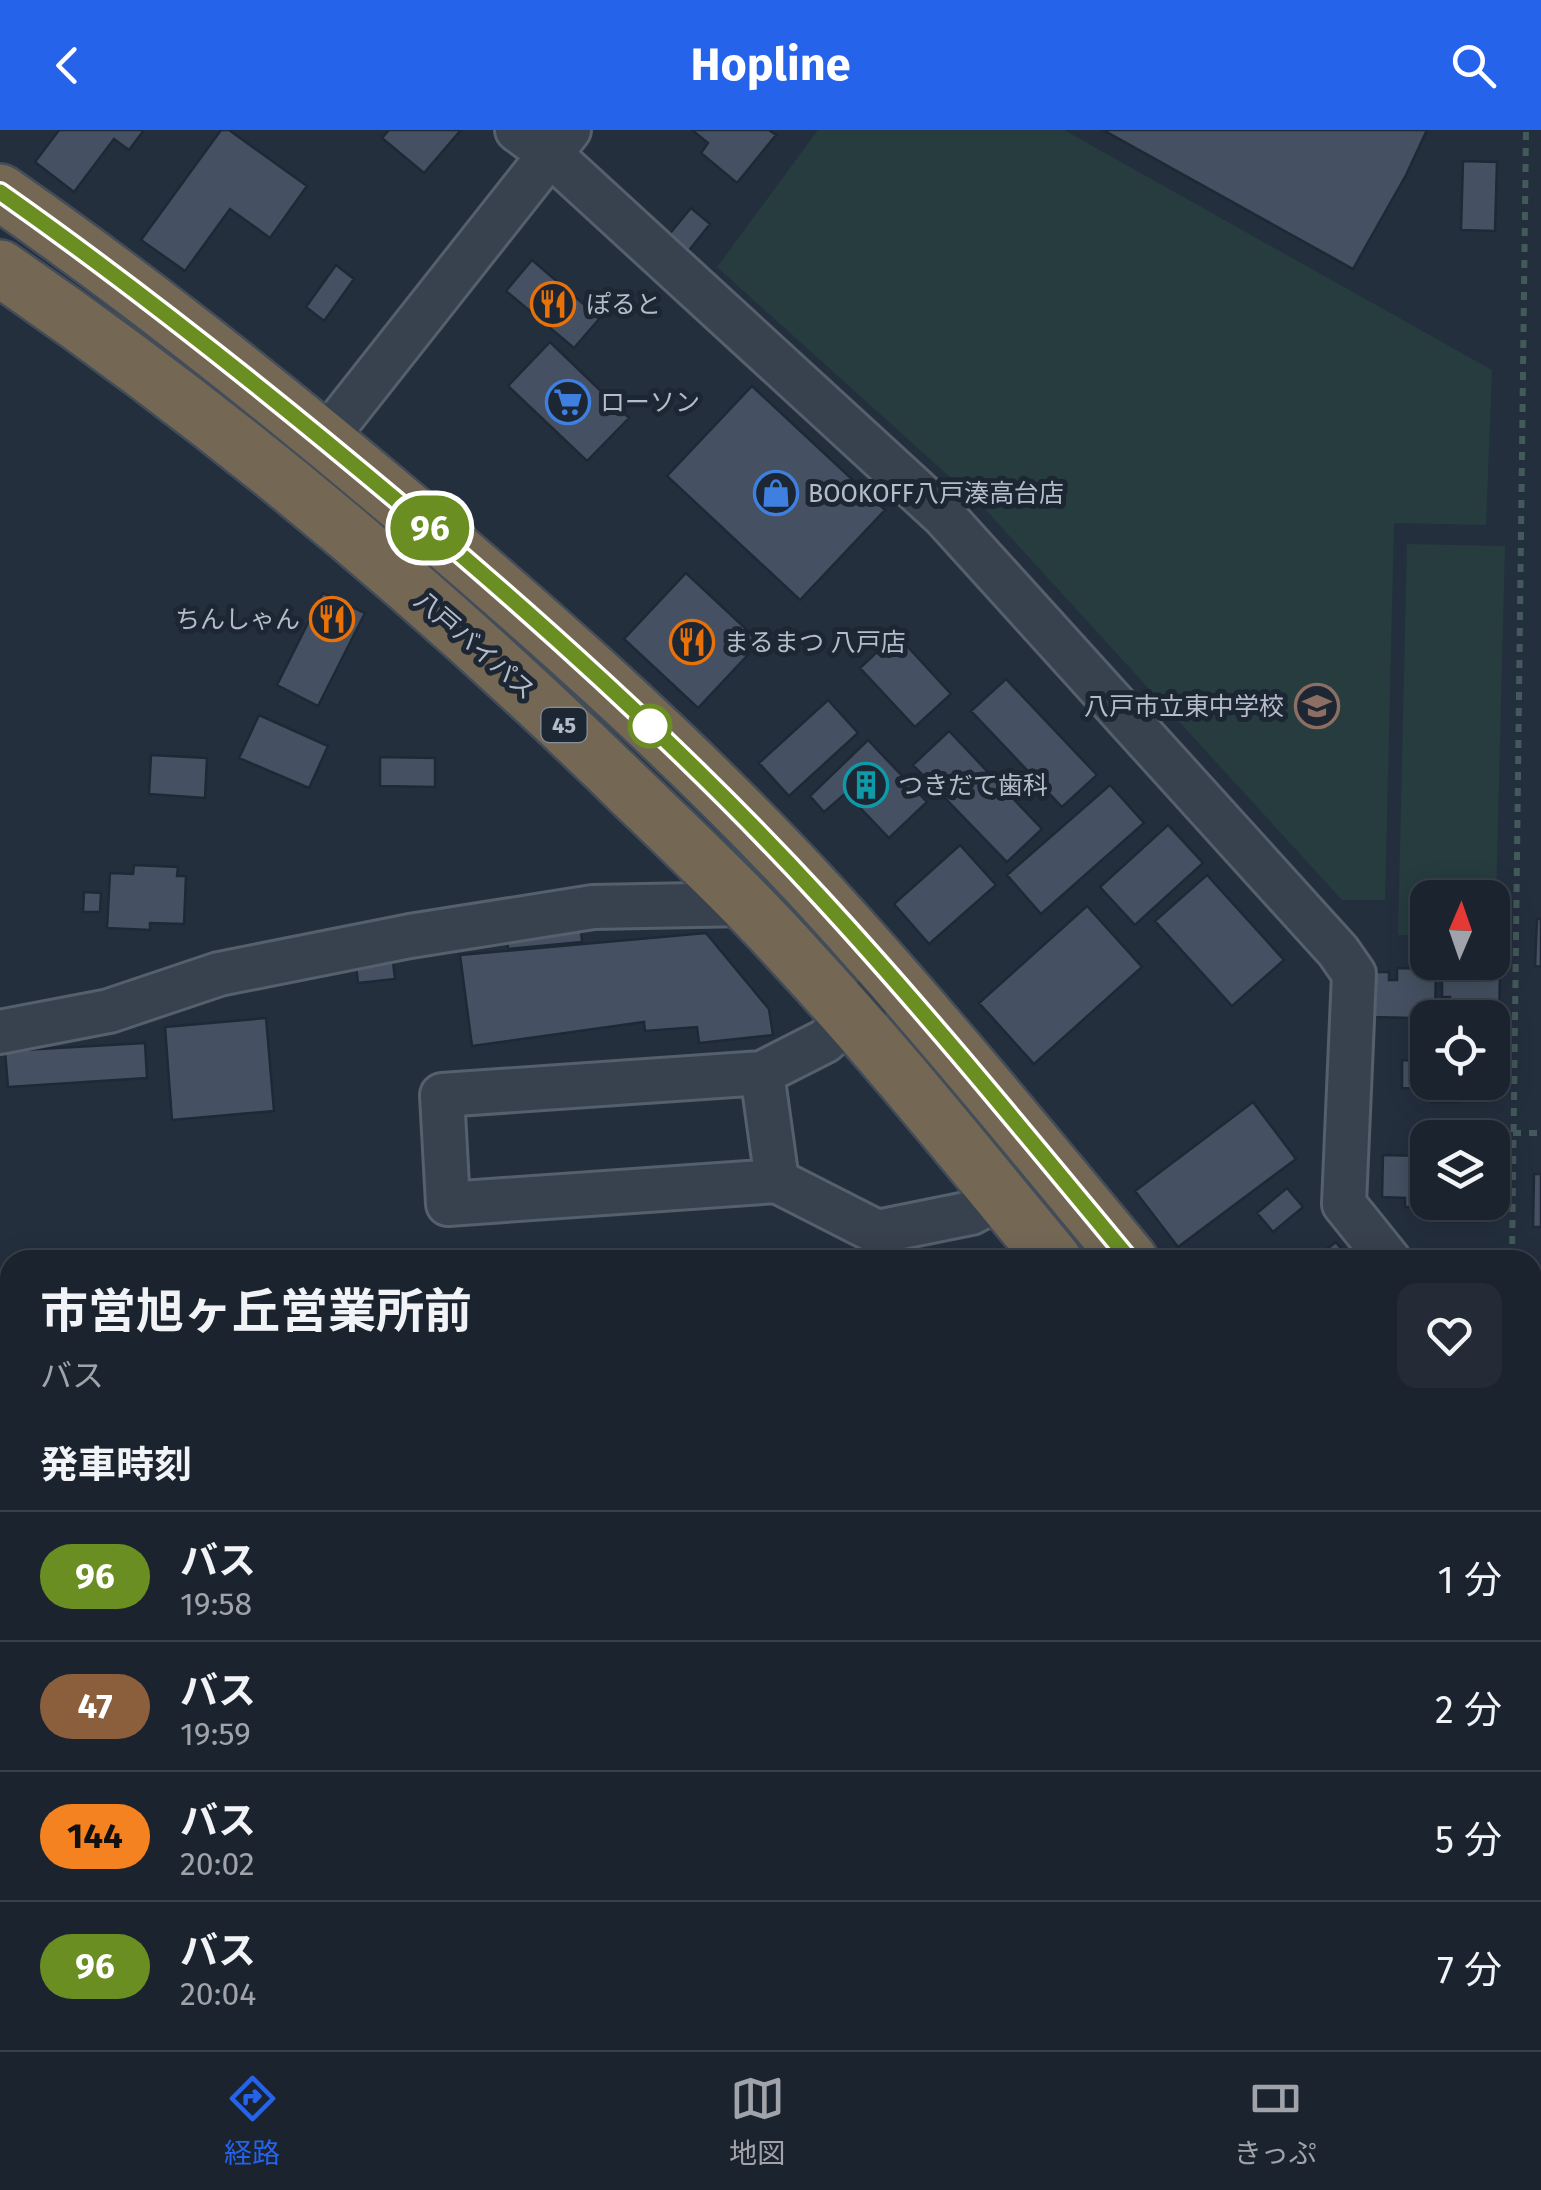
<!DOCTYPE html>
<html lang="ja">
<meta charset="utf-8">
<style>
:root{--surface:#1b232e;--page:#242b36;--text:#f1f3f6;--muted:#a0a4aa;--line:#39404a;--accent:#2563eb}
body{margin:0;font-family:"Fira Sans","Noto Sans JP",sans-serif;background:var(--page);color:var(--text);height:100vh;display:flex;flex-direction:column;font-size:38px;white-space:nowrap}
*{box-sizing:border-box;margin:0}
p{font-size:32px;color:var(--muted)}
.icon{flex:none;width:55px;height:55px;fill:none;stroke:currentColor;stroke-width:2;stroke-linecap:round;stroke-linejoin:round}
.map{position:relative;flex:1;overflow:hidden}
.sheet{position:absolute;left:0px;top:1120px;width:1542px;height:800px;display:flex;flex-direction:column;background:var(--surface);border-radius:30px 30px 0 0;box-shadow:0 5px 25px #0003,0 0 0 2px var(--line)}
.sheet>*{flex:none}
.badge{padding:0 20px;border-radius:32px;font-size:35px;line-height:65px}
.needle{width:65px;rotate:2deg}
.controls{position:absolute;left:1410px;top:750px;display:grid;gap:20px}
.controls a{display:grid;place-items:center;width:100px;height:100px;border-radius:20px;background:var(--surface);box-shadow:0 5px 25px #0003,0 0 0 2px var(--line);font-size:50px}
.map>.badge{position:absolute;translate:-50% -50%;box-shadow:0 0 0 5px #fff}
h2{padding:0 40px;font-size:38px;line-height:90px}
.round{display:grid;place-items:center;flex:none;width:105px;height:105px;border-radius:20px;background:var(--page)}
.overview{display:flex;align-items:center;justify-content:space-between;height:170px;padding:0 40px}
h1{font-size:48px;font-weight:700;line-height:75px}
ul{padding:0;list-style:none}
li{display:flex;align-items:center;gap:30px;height:130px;padding:0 40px;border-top:2px solid var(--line)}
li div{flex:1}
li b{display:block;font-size:38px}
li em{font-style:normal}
li .badge{min-width:110px;font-weight:700;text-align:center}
header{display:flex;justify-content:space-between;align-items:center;height:130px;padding:0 40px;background:var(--accent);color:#fff;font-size:45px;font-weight:700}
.tabs{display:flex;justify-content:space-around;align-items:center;height:140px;border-top:2px solid var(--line);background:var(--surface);font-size:28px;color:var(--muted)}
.tabs a{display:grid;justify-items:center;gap:5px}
.tabs .current{color:var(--accent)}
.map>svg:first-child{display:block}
.green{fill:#263c3f}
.building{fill:#455162;stroke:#1f2835;stroke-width:2.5}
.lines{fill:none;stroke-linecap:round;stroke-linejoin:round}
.minor-casing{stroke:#565f6c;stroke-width:48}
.highway-casing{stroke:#434c59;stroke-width:60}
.path{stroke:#44595c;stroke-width:6;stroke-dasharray:8 8;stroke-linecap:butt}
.minor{stroke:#38414e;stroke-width:42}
.highway{stroke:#746855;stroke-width:55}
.line-casing{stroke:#fff;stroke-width:22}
.line{stroke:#6b8e23;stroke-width:15}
.stop-dot{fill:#fff;stroke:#6b8e23;stroke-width:5}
.labels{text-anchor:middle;stroke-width:10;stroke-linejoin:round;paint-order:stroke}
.shield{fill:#1d2633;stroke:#878f9c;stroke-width:2.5}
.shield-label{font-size:22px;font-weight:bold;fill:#b4bcc9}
.poi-label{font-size:25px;fill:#b4bcc9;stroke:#1d2633;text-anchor:start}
.street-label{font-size:25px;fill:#b4bcc9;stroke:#1d2633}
</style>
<header><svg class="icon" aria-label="back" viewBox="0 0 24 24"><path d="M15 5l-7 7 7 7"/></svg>Hopline<svg class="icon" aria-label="search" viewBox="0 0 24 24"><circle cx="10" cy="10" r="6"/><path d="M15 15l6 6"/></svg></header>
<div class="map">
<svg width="1541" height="1920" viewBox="0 0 1541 1920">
<rect width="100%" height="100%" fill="#242f3e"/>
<path class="green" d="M818,0H1064L1492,240L1486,395L1394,393L1385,770H1342L983,377L717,137Z
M1407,414L1505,416L1495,808L1492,768H1428L1427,806L1398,805Z
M1533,1889L1541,1893V1920H1455L1458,1910H1532Z
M1300,1910H1358L1360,1920H1310Z"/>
<path class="building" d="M59,0H144L129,20L114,9L74,62L35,32Z
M221,0H229L307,56L270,108L230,79L185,141L141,110Z
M389,0H461L424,43L382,8Z
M692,0H769L776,5L737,53L701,23L708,13Z
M1103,0H1427L1406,45L1353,139Z
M1463,31L1497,32L1495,101L1461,100Z
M691,78L710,94L687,123L667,107Z
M532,130L600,188L574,218L506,161Z
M336,135L354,149L324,191L306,177Z
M550,212L629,288L587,331L508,256Z
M752,256L885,380L800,470L667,346Z
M686,443L760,512L698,578L624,509Z
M323,463L365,483L318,576L277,555Z
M896,504L951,564L915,597L860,538Z
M1006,549L1097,645L1062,677L971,581Z
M828,570L858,603L789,666L759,633Z
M259,585L328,616L309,658L239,628Z
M949,601L1042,699L1007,732L913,635Z
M868,610L927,672L889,708L846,663L824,682L810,666Z
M151,625L207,628L205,668L149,664Z
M380,627L435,628V657L380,656Z
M1110,655L1144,693L1041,784L1007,745Z
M1168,695L1203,733L1135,795L1100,757Z
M960,715L996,755L929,814L894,774Z
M134,735L178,737L177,746H186L184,794L150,793V800L107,798L110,743L133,744Z
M1207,745L1284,830L1232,876L1155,791Z
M84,762L101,763L100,782H83Z
M1087,776L1142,837L1034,934L979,873Z
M1537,789H1541V837L1535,836Z
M581,800L582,812L508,819L507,807Z
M706,803L769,879L773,905L699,913L697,897L645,901L644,892L472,916L460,825Z
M393,831L395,849L358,853L356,835Z
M1397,838L1436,839L1435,888H1428V894L1411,893V888L1373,887L1374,842H1389V850H1397Z
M1442,841L1500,843L1499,897H1492V888H1459L1460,873H1450V867H1442Z
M266,888L274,981L172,990L165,897Z
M145,913L147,948L8,957L5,921Z
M1417,920H1428V952H1483V960H1457V972H1431L1432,959L1402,958V930L1416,931Z
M1253,972L1296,1029L1178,1117L1135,1061Z
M1383,1025L1428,1026V1068H1415V1077H1405V1068L1382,1067Z
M1534,1044H1541V1097H1533Z
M1287,1058L1303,1077L1273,1102L1257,1083Z
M1336,1112L1350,1130H1312Z
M1541,1377V1424L1532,1422Z
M0,1397L10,1401V1447L0,1444Z
M0,1482L10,1485V1511L0,1540Z
M0,1656L10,1658V1901L0,1899Z
M47,1910H209L207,1920H88Z
M228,1910H256L252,1920H224Z
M405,1910H415L423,1920H391Z
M747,1910H792L788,1911L789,1918L775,1920H765L764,1911L748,1913Z"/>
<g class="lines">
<defs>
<path id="minor" d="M517,0L550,24L943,385L1338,821L1354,844L1344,1074L1389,1130
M325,309L569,0
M893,848L825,911L762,943L442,965L448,1074L777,1051L877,1102L971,1083L1001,1067
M0,902L109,881L219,844L410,806L593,777L747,774
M762,943L777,1051
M1532,1166H1541
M0,1577L10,1580
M641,1910L652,1920
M836,1910L837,1920
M1426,1920L1428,1910"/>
<path id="highway" d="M0,62C144,162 281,272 414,385C555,505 694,629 820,766C927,883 1028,1007 1130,1130
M0,138C226,293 438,472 634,664C690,718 747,772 799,830C888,926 970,1029 1054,1130
M1532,1697L1541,1709
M1532,1799L1541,1812"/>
</defs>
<use href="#minor" class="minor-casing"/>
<use href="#highway" class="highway-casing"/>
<path class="path" d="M1513,1003H1541
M1512,1130L1526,0
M1378,1910V1920"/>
<use href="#minor" class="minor"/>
<use href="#highway" class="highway"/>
</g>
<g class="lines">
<defs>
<path id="line" d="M0,62C141,161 276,269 408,380C552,501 692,628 819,766C927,883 1028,1007 1130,1130"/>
</defs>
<use href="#line" class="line-casing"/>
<use href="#line" class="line"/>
</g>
<defs>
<symbol id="restaurant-ring" viewBox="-11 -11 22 22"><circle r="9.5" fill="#1d2633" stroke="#e8710a" stroke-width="1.5"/><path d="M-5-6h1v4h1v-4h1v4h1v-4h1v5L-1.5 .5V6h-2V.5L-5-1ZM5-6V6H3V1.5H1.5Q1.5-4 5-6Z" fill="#e8710a"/></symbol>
<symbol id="supermarket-ring" viewBox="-11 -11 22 22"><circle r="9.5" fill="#1d2633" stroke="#3f7fe0" stroke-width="1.5"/><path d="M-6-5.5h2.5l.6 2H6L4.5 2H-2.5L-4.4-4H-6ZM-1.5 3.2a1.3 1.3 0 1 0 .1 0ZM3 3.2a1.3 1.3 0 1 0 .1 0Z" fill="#3f7fe0"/></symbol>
<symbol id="shop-ring" viewBox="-11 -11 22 22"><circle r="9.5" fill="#1d2633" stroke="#3f7fe0" stroke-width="1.5"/><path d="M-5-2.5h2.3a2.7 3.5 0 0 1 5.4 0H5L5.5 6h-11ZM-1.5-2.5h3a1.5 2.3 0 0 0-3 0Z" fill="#3f7fe0"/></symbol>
<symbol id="school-ring" viewBox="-11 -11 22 22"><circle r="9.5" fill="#1d2633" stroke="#8d6e63" stroke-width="1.5"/><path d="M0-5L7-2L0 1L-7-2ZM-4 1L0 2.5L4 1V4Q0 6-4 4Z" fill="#8d6e63"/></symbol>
<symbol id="building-ring" viewBox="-11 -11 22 22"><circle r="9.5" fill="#1d2633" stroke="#0f9aa8" stroke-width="1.5"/><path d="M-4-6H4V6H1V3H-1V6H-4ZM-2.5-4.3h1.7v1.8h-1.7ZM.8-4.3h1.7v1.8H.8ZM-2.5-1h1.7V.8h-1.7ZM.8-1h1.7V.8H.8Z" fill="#0f9aa8"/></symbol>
</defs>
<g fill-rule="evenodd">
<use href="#restaurant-ring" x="528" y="149" width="50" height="50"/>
<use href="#supermarket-ring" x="543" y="247" width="50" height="50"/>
<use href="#shop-ring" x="751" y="338" width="50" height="50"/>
<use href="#restaurant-ring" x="307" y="464" width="50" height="50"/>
<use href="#restaurant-ring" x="667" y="487" width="50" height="50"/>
<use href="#school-ring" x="1292" y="551" width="50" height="50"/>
<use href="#building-ring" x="841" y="630" width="50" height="50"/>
</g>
<circle class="stop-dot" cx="650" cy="596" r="20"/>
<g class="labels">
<rect class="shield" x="541.5" y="578" width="45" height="34" rx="8"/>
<g class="shield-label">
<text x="564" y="603">45</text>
</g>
<g class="poi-label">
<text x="586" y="183">ぽると</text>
<text x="600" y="281">ローソン</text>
<text x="808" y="372">BOOKOFF八戸湊高台店</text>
<text x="300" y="498" text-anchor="end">ちんしゃん</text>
<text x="724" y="521">まるまつ 八戸店</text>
<text x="1284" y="585" text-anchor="end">八戸市立東中学校</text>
<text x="898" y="664">つきだて歯科</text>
</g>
<g class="street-label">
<text transform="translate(475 515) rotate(41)" y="9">八戸バイパス</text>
</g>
</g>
</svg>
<div class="controls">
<a><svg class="needle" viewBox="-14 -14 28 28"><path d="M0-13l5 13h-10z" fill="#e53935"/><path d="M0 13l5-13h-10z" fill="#a0a4aa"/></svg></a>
<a><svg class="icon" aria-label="locate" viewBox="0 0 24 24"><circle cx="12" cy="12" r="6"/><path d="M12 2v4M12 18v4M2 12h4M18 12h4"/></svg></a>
<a><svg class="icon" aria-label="layers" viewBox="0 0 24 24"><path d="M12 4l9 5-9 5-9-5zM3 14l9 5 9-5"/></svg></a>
</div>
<b class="badge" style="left:430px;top:398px;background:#6b8e23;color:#fff">96</b>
<section class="sheet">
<div class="overview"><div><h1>市営旭ヶ丘営業所前</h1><p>バス</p></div><a class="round"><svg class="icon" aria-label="heart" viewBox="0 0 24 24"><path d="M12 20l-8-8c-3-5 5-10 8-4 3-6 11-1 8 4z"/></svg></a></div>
<h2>発車時刻</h2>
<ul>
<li><span class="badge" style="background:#6b8e23;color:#fff">96</span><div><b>バス</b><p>19:58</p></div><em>1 分</em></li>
<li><span class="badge" style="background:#8b5e3c;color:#fff">47</span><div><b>バス</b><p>19:59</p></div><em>2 分</em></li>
<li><span class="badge" style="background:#f58220;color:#111">144</span><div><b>バス</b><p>20:02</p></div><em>5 分</em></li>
<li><span class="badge" style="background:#6b8e23;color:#fff">96</span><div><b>バス</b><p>20:04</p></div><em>7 分</em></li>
</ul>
</section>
</div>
<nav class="tabs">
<a class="current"><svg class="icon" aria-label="directions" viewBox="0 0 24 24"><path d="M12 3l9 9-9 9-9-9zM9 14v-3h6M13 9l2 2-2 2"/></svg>経路</a>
<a><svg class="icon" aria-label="map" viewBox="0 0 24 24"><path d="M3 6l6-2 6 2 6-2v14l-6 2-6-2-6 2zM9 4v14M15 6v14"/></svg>地図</a>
<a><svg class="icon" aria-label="tickets" viewBox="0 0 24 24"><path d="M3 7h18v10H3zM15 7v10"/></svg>きっぷ</a>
</nav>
